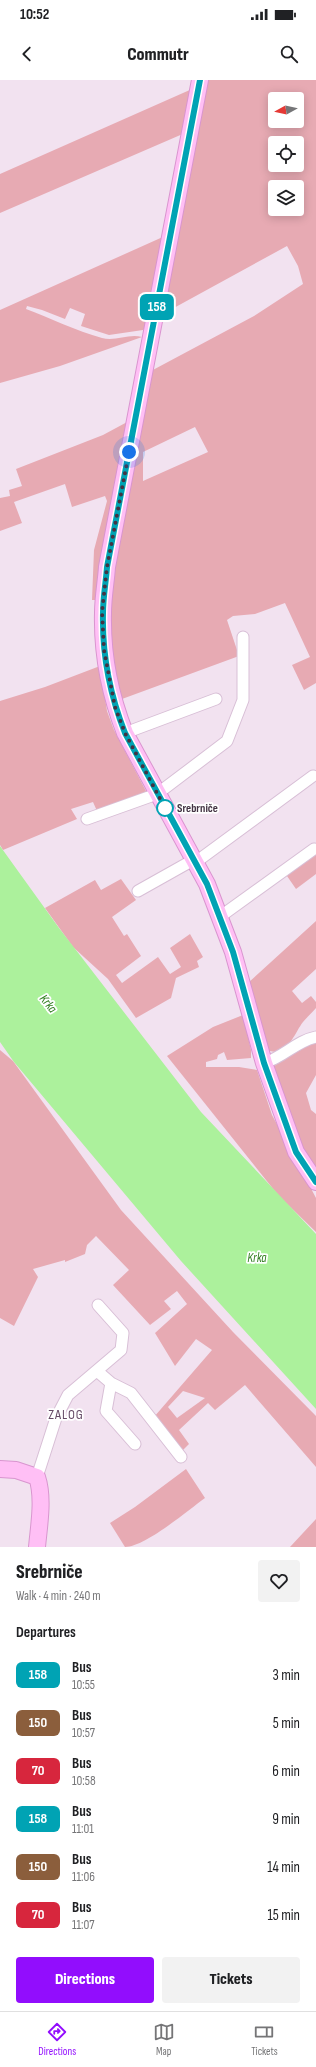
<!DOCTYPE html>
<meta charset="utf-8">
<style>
:root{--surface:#fff;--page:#f2f2f2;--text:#202124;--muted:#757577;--line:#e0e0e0;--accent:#920dfd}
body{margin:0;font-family:"Sofia Sans Condensed",sans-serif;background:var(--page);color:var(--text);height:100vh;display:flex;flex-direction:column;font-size:15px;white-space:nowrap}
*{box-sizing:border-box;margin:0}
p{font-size:13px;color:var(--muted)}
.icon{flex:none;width:22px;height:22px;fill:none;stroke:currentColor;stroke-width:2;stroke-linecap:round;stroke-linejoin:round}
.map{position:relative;height:1467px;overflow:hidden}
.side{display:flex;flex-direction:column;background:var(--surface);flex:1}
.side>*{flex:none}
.badge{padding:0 8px;border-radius:6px;font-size:14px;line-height:26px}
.needle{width:26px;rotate:262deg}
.fabs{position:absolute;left:268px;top:12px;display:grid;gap:8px}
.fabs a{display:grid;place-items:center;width:36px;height:36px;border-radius:4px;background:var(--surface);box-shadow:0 2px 10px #0003;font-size:20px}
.you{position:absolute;width:20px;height:20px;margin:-10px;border:3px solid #fff;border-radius:50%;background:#1a73e8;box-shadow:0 0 0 6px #1a73e833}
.map>.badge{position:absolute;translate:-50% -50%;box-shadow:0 0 0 2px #fff}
h2{padding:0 16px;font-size:15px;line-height:36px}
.round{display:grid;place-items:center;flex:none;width:42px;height:42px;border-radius:4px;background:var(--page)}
.overview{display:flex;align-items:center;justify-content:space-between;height:68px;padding:0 16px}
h1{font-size:19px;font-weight:800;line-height:30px}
.primary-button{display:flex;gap:8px;margin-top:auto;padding:8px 16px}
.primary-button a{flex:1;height:46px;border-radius:4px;background:var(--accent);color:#fff;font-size:16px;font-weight:800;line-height:46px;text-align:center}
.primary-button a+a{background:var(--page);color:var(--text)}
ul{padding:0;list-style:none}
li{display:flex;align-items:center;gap:12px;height:48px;padding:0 16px}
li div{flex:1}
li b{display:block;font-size:15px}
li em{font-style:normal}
li .badge{min-width:44px;font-weight:700;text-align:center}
.status{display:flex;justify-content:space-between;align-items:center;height:28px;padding:0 20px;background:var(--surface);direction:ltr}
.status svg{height:11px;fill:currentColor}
header{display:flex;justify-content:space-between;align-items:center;height:52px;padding:0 16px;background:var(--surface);font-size:18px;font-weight:800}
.menu{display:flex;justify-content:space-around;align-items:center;height:56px;border-top:1px solid var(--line);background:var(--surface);font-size:11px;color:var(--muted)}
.menu a{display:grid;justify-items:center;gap:2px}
.menu .on{color:var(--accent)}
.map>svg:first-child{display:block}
.green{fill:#e7aab3;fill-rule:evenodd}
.water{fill:#acf19c}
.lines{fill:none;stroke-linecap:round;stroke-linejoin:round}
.street-casing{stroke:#d8bfd6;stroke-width:13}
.secondary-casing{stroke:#d995cf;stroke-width:18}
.street{stroke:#fff;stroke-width:11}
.secondary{stroke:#ffbff5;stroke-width:16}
.line-casing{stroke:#fff;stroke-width:9}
.line{stroke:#00a3b4;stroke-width:6}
.walk{stroke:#433343;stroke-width:4;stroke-dasharray:0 7.2}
.stop-dot{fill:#fff;stroke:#00a3b4;stroke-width:2}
.labels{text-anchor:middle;stroke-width:3.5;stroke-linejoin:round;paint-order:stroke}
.stop-label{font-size:12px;font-weight:bold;fill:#433343;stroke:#fff;text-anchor:start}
.water-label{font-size:13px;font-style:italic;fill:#348023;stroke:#fff}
.quarter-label{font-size:14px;letter-spacing:1px;fill:#664a66;stroke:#fff}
</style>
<div class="status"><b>10:52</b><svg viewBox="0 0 49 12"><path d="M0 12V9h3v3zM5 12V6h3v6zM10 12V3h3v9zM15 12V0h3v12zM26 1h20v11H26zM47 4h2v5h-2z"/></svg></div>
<header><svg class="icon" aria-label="back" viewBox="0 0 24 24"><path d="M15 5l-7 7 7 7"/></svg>Commutr<svg class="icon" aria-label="search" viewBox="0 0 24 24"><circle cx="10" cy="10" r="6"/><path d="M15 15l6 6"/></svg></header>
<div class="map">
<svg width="316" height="1467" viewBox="0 0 316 1467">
<rect width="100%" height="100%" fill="#f2e2f0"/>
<path class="green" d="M207,0H316V603L304,610L292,585L310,577L285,523L255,534L233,536L227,540L239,576L122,619L113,579L110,543L113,495L151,291L254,236L303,204L298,186L287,166L161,235ZM275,19H297V41H275ZM275,63H297V85H275ZM275,107H297V129H275ZM195,347L208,372L143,401V372Z
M192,9L185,53L0,133V94Z
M165,156L146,247L143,250L109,255L81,246L85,234L70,228L65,239L42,230L27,226L26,229C50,238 76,251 102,258C115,262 129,253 142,257L60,286L0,303V230Z
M129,341L97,520H92L94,470L107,421L105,416L72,427L65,404L14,422L22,443L0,451V418L10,416L9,410L22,406L16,389L103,355Z
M100,586L107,631L114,650L147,713L97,731L93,722L71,729L77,739L3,770L0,765V621L45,607Z
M316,772V794L296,809L287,796Z
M121,799L136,820L112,837L124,856L127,854L141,876L116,895L122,903L158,877L170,894L181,887L170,868L190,854L203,877L197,881L199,887L176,898L171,918L136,938L108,899L73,867L45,828L95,800L101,810Z
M316,841V889L292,911L302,923L311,916L316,922V928C312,933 307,937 303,942C295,952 288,976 270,971L266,967L248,903Z
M243,935L251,970V978L227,980L224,972L218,975L217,979L206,982V987H239L257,990L272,1035L316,1118V1152L278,1115L167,976L213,947Z
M316,959V995L306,1013L311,1030L316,1034V1092L296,1055L271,993L274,986Z
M0,970L13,981L121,1130L233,1252L316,1336V1387L245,1305L215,1330L208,1323L179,1350L189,1364L181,1372L154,1337L212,1270L196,1259L175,1286L155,1253L187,1224L177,1211L164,1221L171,1229L150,1245L113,1205L129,1190L96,1156L87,1165L85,1174L65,1182V1180L33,1189L38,1197L14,1246L0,1238ZM183,1311L205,1318L177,1338L168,1327Z
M186,1389L205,1418C187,1431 145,1467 125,1467L110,1443L135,1427Z
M316,1439V1467H290Z"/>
<path class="water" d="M0,766L59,848L201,1032L316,1154V1329L181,1181L14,982L0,962Z"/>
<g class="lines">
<defs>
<path id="street" d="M125,653L216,619
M87,739L157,714L227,661L243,620V557
M196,782L313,696
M138,811L195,779
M221,836L314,769
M264,983C284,977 296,961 316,957
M97,1291L111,1303L131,1313L181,1377
M111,1303L106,1331L135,1364
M37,1397L56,1338L68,1315L121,1270L123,1253L98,1225"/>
<path id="secondary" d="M200,0L107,487C106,502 103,517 103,533C102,573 110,615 125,653L207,804L233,872L264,983L296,1072L316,1102
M0,1389L16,1390L37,1397C44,1418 39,1445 37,1467"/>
</defs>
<use href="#street" class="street-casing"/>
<use href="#secondary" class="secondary-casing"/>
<use href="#street" class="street"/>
<use href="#secondary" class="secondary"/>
</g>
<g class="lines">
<defs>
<path id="line" d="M200,0L107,487C106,502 103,517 103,533C102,573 110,615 125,653L207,804L233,872L264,983L296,1072L316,1102"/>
</defs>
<use href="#line" class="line-casing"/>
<use href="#line" class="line"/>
<path class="walk" d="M129,372L107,487L102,532L104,570L115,627L125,653L165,728"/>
</g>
<circle class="stop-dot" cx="165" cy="728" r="8"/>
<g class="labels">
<g class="stop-label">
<text x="177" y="732">Srebrniče</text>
</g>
<g class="water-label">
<text transform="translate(49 923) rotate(51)" y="5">Krka</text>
<text x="257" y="1182">Krka</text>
</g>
<g class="quarter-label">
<text x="66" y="1339">ZALOG</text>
</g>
</g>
</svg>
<div class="fabs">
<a><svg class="needle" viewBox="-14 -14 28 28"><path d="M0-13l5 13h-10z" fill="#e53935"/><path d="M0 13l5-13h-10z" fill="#757577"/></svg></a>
<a><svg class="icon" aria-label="locate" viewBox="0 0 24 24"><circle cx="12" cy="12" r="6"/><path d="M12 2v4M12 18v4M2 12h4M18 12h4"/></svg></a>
<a><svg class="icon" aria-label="layers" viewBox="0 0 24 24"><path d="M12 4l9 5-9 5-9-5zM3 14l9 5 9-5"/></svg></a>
</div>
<div class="you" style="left:129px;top:372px"></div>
<b class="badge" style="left:157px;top:227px;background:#00a3b4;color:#fff">158</b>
</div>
<section class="side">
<div class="overview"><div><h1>Srebrniče</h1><p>Walk · 4 min · 240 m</p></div><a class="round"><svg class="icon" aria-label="heart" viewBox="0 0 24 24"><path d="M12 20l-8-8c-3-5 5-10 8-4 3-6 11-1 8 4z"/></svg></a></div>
<h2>Departures</h2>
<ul>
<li><span class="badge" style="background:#00a3b4;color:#fff">158</span><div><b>Bus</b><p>10:55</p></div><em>3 min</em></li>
<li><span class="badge" style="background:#8b5e3c;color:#fff">150</span><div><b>Bus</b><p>10:57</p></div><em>5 min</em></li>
<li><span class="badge" style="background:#d7263d;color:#fff">70</span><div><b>Bus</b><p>10:58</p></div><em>6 min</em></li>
<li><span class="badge" style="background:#00a3b4;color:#fff">158</span><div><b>Bus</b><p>11:01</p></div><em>9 min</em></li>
<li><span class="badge" style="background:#8b5e3c;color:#fff">150</span><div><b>Bus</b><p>11:06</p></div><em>14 min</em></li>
<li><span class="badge" style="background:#d7263d;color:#fff">70</span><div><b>Bus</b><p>11:07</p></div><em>15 min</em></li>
</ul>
<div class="primary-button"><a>Directions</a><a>Tickets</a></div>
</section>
<nav class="menu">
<a class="on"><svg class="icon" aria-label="directions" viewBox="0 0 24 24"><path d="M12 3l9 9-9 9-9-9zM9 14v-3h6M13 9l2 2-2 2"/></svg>Directions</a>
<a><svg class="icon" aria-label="map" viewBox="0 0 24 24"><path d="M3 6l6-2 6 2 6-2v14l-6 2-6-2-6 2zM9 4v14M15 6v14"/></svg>Map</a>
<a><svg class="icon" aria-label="tickets" viewBox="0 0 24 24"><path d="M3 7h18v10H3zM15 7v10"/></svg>Tickets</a>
</nav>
